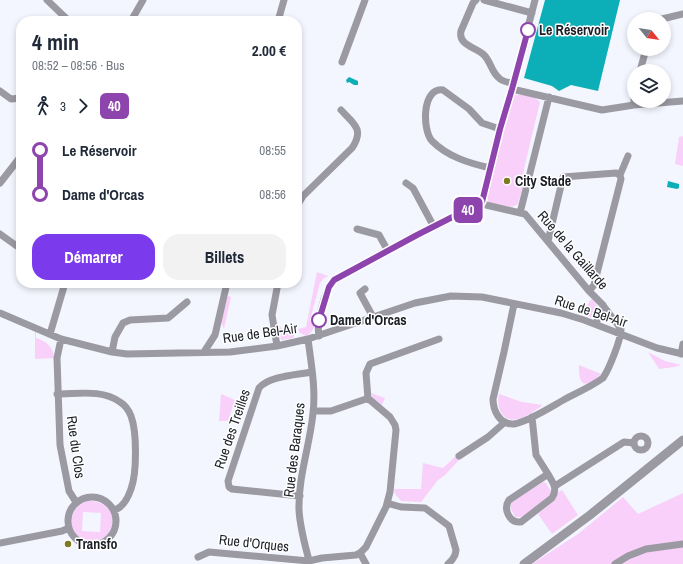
<!DOCTYPE html>
<html lang="fr">
<meta charset="utf-8">
<style>
:root{--surface:#fff;--page:#f2f2f3;--text:#1f2937;--muted:#747a83;--accent:#7c3aed}
body{margin:0;font-family:"Archivo Narrow",sans-serif;background:var(--page);color:var(--text);height:100vh;display:flex;flex-direction:column;font-size:15px;white-space:nowrap}
*{box-sizing:border-box;margin:0}
p{font-size:13px;color:var(--muted)}
.icon{flex:none;width:22px;height:22px;fill:none;stroke:currentColor;stroke-width:2;stroke-linecap:round;stroke-linejoin:round}
.map{position:relative;flex:1;overflow:hidden}
.details{position:absolute;left:16px;top:16px;width:286px;height:272px;display:flex;flex-direction:column;background:var(--surface);border-radius:16px;box-shadow:0 2px 6px #0003}
.details>*{flex:none}
.badge{padding:0 8px;border-radius:6px;font-size:14px;line-height:26px}
.needle{width:26px;rotate:120deg}
.fabs{position:absolute;left:627px;top:12px;display:grid;gap:8px}
.fabs a{display:grid;place-items:center;width:44px;height:44px;border-radius:50%;background:var(--surface);box-shadow:0 2px 6px #0003;font-size:20px}
.map>.badge{position:absolute;translate:-50% -50%;box-shadow:0 0 0 2px #fff}
.legs{display:flex;align-items:center;gap:6px;height:44px;padding:0 16px;font-size:13px}
.legs p{margin-inline-start:auto}
.overview{display:flex;align-items:center;justify-content:space-between;height:68px;padding:0 16px}
h1{font-size:22px;font-weight:800;line-height:30px}
.action{display:flex;gap:8px;margin-top:auto;padding:8px 16px}
.action a{flex:1;height:46px;border-radius:16px;background:var(--accent);color:#fff;font-size:16px;font-weight:800;line-height:46px;text-align:center}
.action a+a{background:var(--page);color:var(--text)}
ul{padding:0 16px;list-style:none}
li{display:flex;align-items:center;gap:14px;height:44px;font-size:15px}
li i{display:grid;place-items:center;width:6px;height:100%;margin:0 5px;background:currentColor}
li i::after{content:'';width:10px;height:10px;margin:-5px;border:3px solid;border-radius:50%;background:var(--surface)}
li p{margin-inline-start:auto}
li:first-child i{background:linear-gradient(#0000 50%,currentColor 0)}
li:last-child i{background:linear-gradient(currentColor 50%,#0000 0)}
.map>svg:first-child{display:block}
.green{fill:#f9d0f9;fill-rule:evenodd}
.water{fill:#0caeb7}
.lines{fill:none;stroke-linecap:round;stroke-linejoin:round}
.minor{stroke:#9b99a2;stroke-width:7}
.tertiary{stroke:#9b99a2;stroke-width:9}
.line-1-casing{stroke:#fff;stroke-width:9}
.line-1{stroke:#8e44ad;stroke-width:6}
.stop-1-dot{fill:#fff;stroke:#8e44ad;stroke-width:2}
.poi-dot{fill:#7d7a21;stroke:#fff;stroke-width:1.5}
.labels{text-anchor:middle;stroke-width:3;stroke-linejoin:round;paint-order:stroke}
.stop-label{font-size:14px;font-weight:bold;fill:#1b1f25;stroke:#fff;text-anchor:start}
.poi-label{font-size:14px;font-weight:bold;fill:#1b1f25;stroke:#fff;text-anchor:start}
.street-label{font-size:14px;fill:#1b1f25;stroke:#fff}
</style>
<div class="map">
<svg width="683" height="564" viewBox="0 0 683 564">
<rect width="100%" height="100%" fill="#f3f6fe"/>
<path class="green" d="M515,95C523,94 535,96 540,102L524,169L523,185L518,204C509,210 499,205 489,203L487,198L512,99Z
M683,136V166L675,164L679,137Z
M317,272L328,276L323,279L320,283L310,320L315,322C314,328 312,333 306,336L300,333L298,329L306,327Z
M228,296L231,297L224,329L221,322L227,298Z
M592,299L598,307V314L594,318L584,315L589,302Z
M277,322C280,328 286,333 293,330L294,336L293,338L281,340Z
M35,331L36,332V338C46,341 53,346 54,358L35,359Z
M648,352L665,361L681,365L674,367L659,369Z
M579,365L601,374C586,389 578,387 579,365Z
M371,393L385,398L382,405L373,398Z
M221,394L235,400L228,421H219Z
M499,394L522,402L543,405C536,410 526,417 518,419C501,423 496,406 499,394Z
M457,455L460,459L445,475L438,480L421,502L401,501L395,494L394,489H421L423,463L443,468Z
M543,482L546,483L552,493L550,497L522,517H515L510,507L512,502Z
M562,490L578,515L552,534L538,514L556,499L557,493Z
M683,493V564H532L578,534L623,497L638,514Z
M88,501C101,501 108,505 113,516C113,557 60,542 74,512C77,506 82,502 88,501ZM83,512L101,513L100,532L82,531Z"/>
<path class="water" d="M545,0H620L598,91L571,85L559,91L552,86L524,78Z
M349,77L358,81V85H354L349,82L347,83L346,80Z
M668,181L679,184V188L677,189L667,187Z"/>
<g class="lines">
<path class="minor" d="M47,0L69,21
M476,0L473,3L461,31C458,45 475,47 483,54C491,61 491,72 499,78C502,82 509,82 514,84
M484,0L532,13
M662,19L683,14
M131,21L143,0
M278,21L284,0
M342,62L365,0
M640,71L646,49
M512,89L602,110L634,105L683,101
M0,91L11,99L21,98
M634,105V97
M490,168C469,163 448,157 432,141C422,130 422,87 443,90L469,109L482,123L500,129
M0,183L21,156
M406,183L413,188L434,227
M482,202L486,205L525,214L589,291L602,304L621,329C621,340 609,369 603,378C592,386 579,392 567,398C554,405 528,422 514,424C500,425 493,411 493,399L504,352L514,304
M482,202L500,129L512,89L535,0
M297,206L303,196L352,148C365,129 353,123 341,110
M520,213L549,97
M357,229L379,235L388,251
M0,234L21,249
M548,241L563,177L616,173L620,175
M365,289L360,293L373,317
M589,291L594,285L621,179L620,175L628,156
M0,313L61,339L112,352L127,354L230,352L277,346L308,339L415,303L451,296L482,297L561,313L584,320L657,348L683,354
M595,324L603,311V305
M50,334L65,283
M319,336C316,322 325,289 334,280L417,235L482,202
M61,339L57,358L60,445L69,491L76,502
M308,339C311,363 316,389 313,413C310,445 298,477 299,510C300,528 305,546 310,564
M277,346L272,315L278,283
M112,352L115,337L123,323L130,320L168,318L187,302
M204,352L215,335L227,283
M681,354L683,344
M57,394C78,394 102,389 120,402C125,405 129,411 131,416C137,432 137,473 131,489C128,498 123,507 115,510
M368,399L366,373L370,364L439,339
M532,417L536,455L548,474
M634 443a7 7 0 1 1 14 0a7 7 0 1 1-14 0Z
M459,456L488,437L505,422
M548,474C553,483 558,488 552,498L521,522C509,523 503,509 509,500Z
M555,486L624,442L634,443
M300,496L232,489L229,487L228,481L259,388C269,376 297,375 312,372
M68 521a24 24 0 1 1 48 0a24 24 0 1 1-48 0Z
M387,503L401,507L425,508L449,526L456,550L455,555L452,560L448,564
M0,543L62,531L69,528
M360,553L366,564
M198,557L209,552L309,561L322,558L356,555L360,553L366,547L386,507L390,492L396,430L395,425L390,417L370,400L366,399L331,411H314
M615,564L628,556L646,549L683,544"/>
<path class="tertiary" d="M524,564L590,515L683,440"/>
</g>
<g class="lines">
<defs>
<path id="line-1" d="M319,320L329,287L334,280L417,235L482,202L500,129L512,89L528,30"/>
</defs>
<use href="#line-1" class="line-1-casing"/>
<use href="#line-1" class="line-1"/>
</g>
<g class="stop-1-dot">
<circle cx="528" cy="30" r="7"/>
<circle cx="319" cy="320" r="7"/>
</g>
<g class="poi-dot">
<circle cx="507" cy="181" r="4"/>
<circle cx="68" cy="544" r="4"/>
</g>
<g class="labels">
<g class="stop-label">
<text x="539" y="35">Le Réservoir</text>
<text x="330" y="325">Dame d'Orcas</text>
</g>
<g class="poi-label">
<text x="515" y="186">City Stade</text>
<text x="76" y="549">Transfo</text>
</g>
<g class="street-label">
<text transform="translate(573 250) rotate(49)" y="5">Rue de la Gaillarde</text>
<text transform="translate(591 311) rotate(18)" y="5">Rue de Bel-Air</text>
<text transform="translate(260 333) rotate(-8)" y="5">Rue de Bel-Air</text>
<text transform="translate(232 429) rotate(-71)" y="5">Rue des Treilles</text>
<text transform="translate(76 447) rotate(82)" y="5">Rue du Clos</text>
<text transform="translate(294 450) rotate(-83)" y="5">Rue des Baraques</text>
<text transform="translate(254 543) rotate(6)" y="5">Rue d'Orques</text>
</g>
</g>
</svg>
<div class="fabs">
<a><svg class="needle" viewBox="-14 -14 28 28"><path d="M0-13l5 13h-10z" fill="#e53935"/><path d="M0 13l5-13h-10z" fill="#747a83"/></svg></a>
<a><svg class="icon" aria-label="layers" viewBox="0 0 24 24"><path d="M12 4l9 5-9 5-9-5zM3 14l9 5 9-5"/></svg></a>
</div>
<b class="badge" style="left:468px;top:210px;background:#8e44ad;color:#fff">40</b>
<section class="details">
<div class="overview"><div><h1>4 min</h1><p>08:52 – 08:56 · Bus</p></div><b>2.00 €</b></div>
<div class="legs"><svg class="icon" aria-label="walk" viewBox="0 0 24 24"><circle cx="13" cy="4" r="2"/><path d="M13 8l-2 6 4 7M11 14l-3 7M7 12l3-4h3l4 4"/></svg>3<svg class="icon" aria-label="forward" viewBox="0 0 24 24"><path d="M9 5l7 7-7 7"/></svg><b class="badge" style="background:#8e44ad;color:#fff">40</b></div>
<ul>
<li><i style="color:#8e44ad"></i><b>Le Réservoir</b><p>08:55</p></li>
<li><i style="color:#8e44ad"></i><b>Dame d'Orcas</b><p>08:56</p></li>
</ul>
<div class="action"><a>Démarrer</a><a>Billets</a></div>
</section>
</div>
